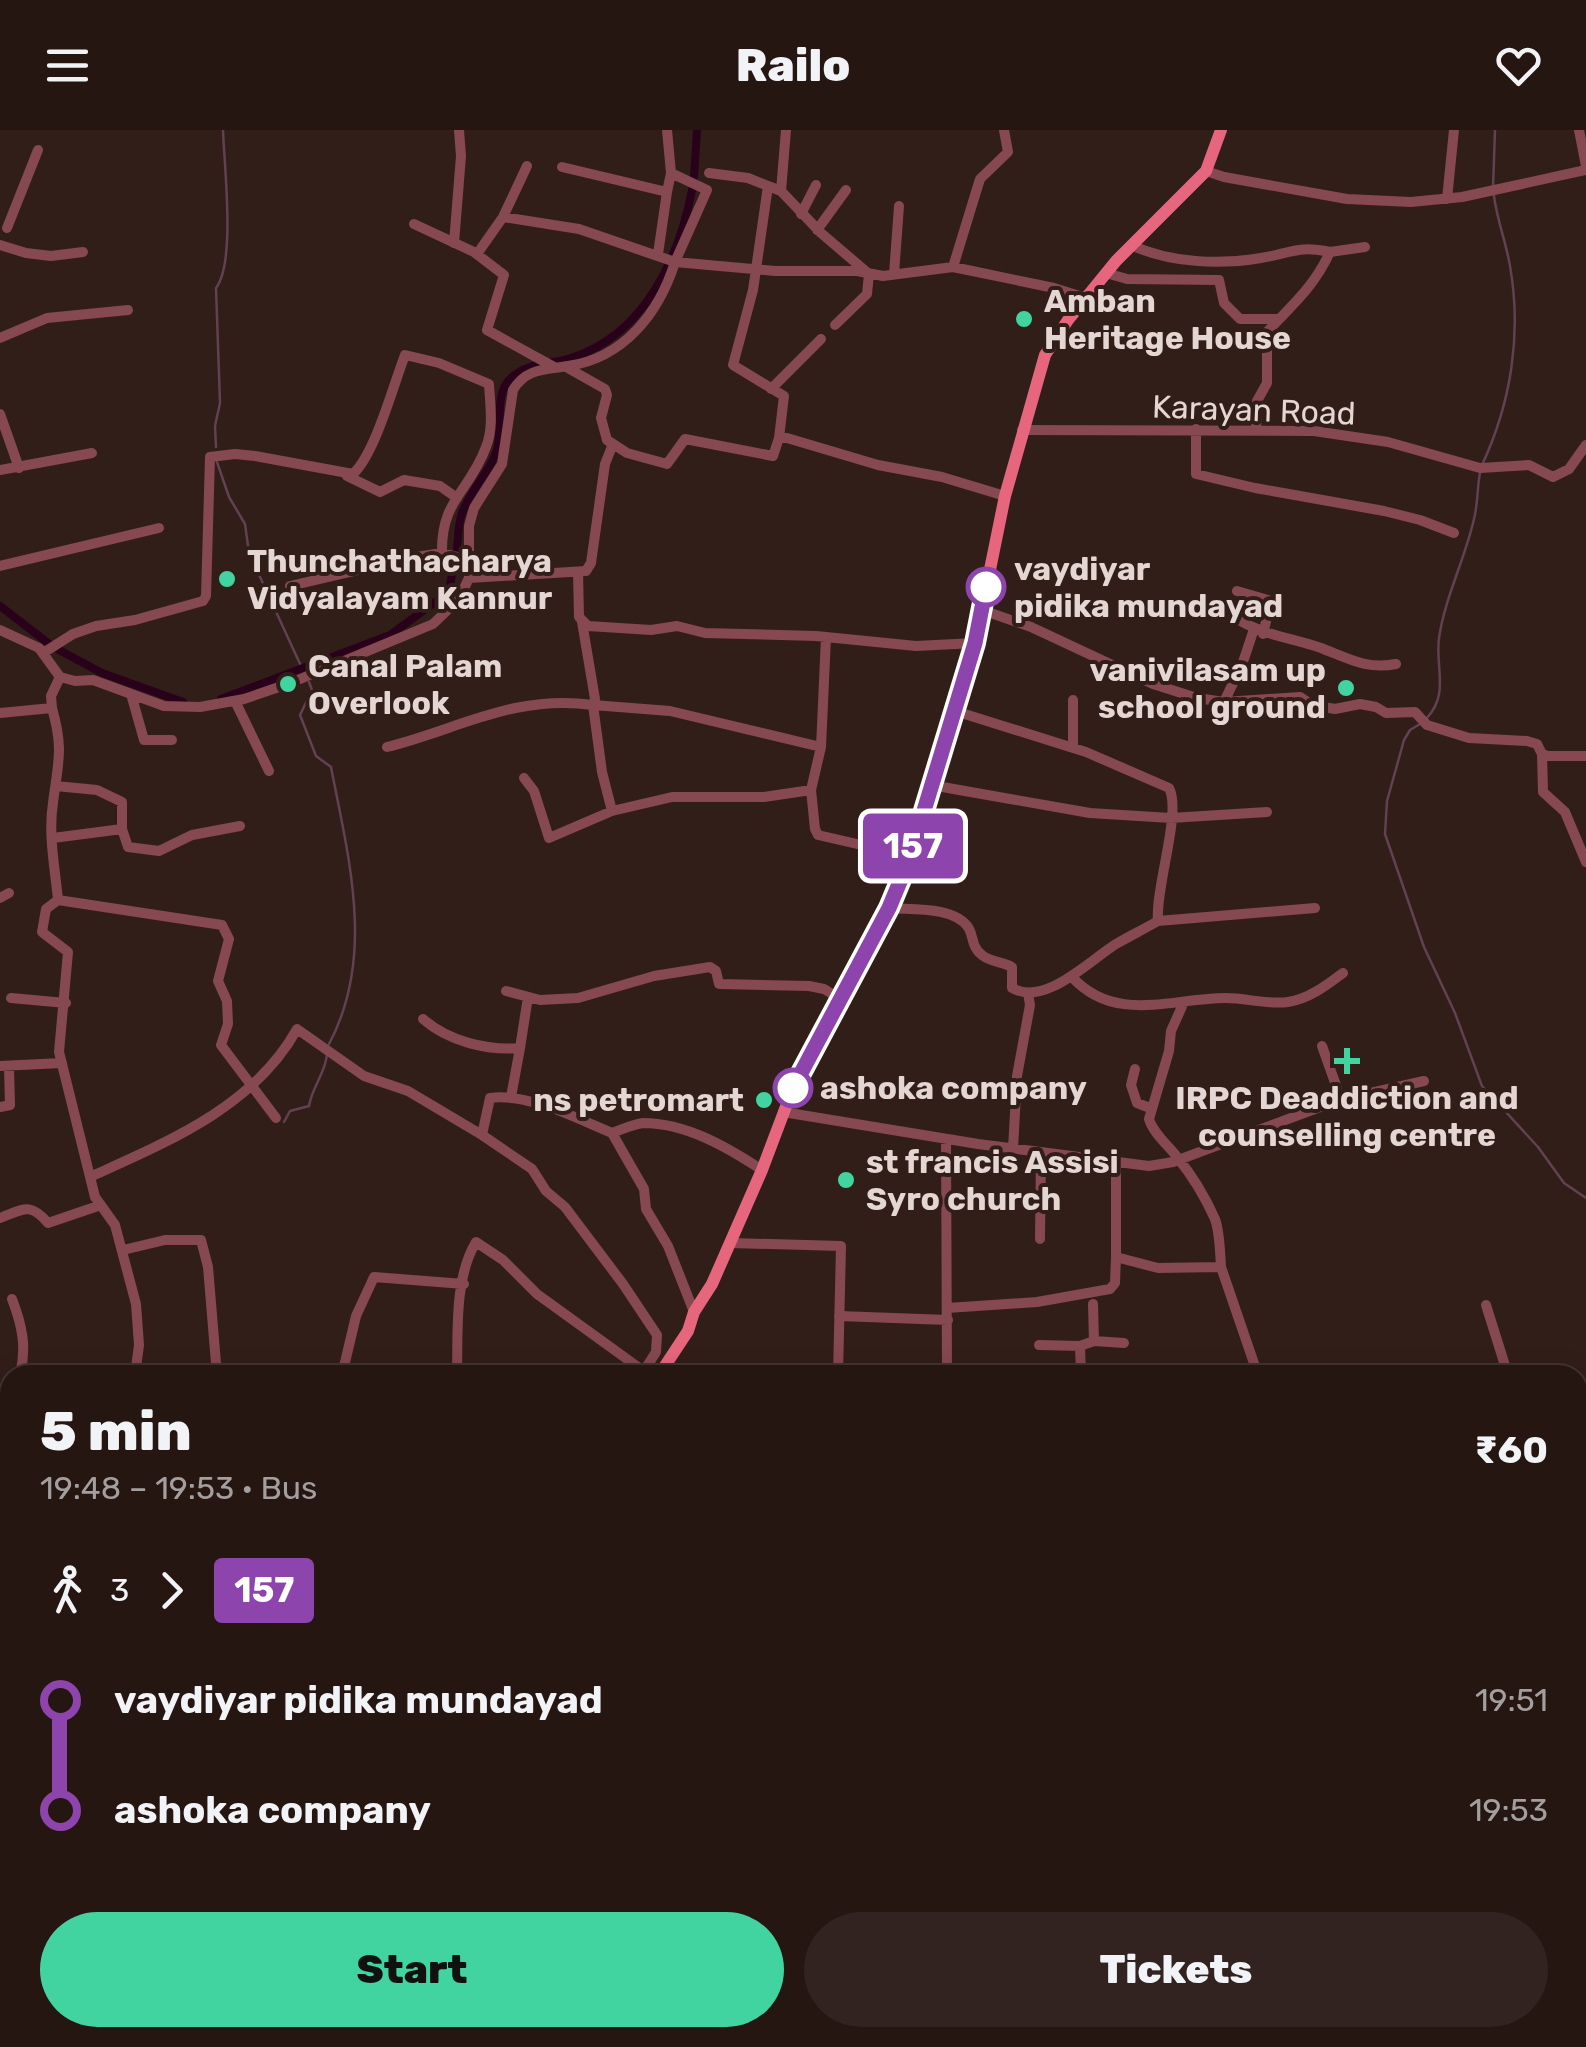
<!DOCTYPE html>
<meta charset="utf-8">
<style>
:root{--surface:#261612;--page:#322320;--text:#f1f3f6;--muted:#a49f9f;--line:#423532;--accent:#41d4a1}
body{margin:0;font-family:Rubik,sans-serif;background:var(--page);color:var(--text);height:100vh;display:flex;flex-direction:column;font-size:38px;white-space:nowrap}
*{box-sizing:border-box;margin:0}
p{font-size:32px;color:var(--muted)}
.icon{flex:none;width:55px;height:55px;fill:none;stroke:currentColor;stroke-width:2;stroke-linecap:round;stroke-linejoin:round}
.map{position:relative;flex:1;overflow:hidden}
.panel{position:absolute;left:0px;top:1235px;width:1588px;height:682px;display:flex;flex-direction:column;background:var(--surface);border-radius:30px 30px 0 0;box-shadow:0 5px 25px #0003,0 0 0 2px var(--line)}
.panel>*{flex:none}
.badge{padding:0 20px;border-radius:8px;font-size:35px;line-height:65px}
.map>.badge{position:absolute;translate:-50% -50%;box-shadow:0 0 0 5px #fff}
.legs{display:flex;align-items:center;gap:15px;height:110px;padding:0 40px;font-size:32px}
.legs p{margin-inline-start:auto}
.summary{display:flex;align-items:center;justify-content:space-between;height:170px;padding:0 40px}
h1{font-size:55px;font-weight:800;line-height:75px}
.primary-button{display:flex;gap:20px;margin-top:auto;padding:20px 40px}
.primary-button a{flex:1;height:115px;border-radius:60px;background:var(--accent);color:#111;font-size:40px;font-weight:800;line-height:115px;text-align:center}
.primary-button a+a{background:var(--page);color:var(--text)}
ul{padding:0 40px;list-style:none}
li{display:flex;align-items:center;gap:35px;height:110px;font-size:38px}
li i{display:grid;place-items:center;width:15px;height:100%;margin:0 12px;background:currentColor}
li i::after{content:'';width:25px;height:25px;margin:-12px;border:8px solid;border-radius:50%;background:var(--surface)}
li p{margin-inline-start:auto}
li:first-child i{background:linear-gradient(#0000 50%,currentColor 0)}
li:last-child i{background:linear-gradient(currentColor 50%,#0000 0)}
header{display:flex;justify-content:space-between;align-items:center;height:130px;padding:0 40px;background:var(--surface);font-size:45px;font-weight:800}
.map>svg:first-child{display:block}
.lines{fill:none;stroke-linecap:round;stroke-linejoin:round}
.stream{stroke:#614152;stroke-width:2.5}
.canal{stroke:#29011b;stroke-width:8}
.minor{stroke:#864851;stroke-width:10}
.major{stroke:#e6667d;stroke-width:12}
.highway{stroke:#fc8195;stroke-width:15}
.line-1-casing{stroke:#fff;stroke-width:22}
.line-1{stroke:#8e44ad;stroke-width:15}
.poi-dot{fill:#41d4a1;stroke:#321e18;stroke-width:4}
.stop-1-dot{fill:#fff;stroke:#8e44ad;stroke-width:5}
.labels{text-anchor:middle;stroke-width:8;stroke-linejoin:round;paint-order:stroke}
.poi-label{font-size:32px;font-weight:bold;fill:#e4d6d2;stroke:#321e18;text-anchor:start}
.street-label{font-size:32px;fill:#e4d6d2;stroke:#321e18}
.stop-label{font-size:32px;font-weight:bold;fill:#e4d6d2;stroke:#321e18;text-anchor:start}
</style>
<header><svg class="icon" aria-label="menu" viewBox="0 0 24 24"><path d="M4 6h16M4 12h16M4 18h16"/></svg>Railo<svg class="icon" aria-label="heart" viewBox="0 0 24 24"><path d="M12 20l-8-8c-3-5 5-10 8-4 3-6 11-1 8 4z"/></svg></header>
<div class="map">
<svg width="1586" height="1917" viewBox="0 0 1586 1917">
<rect width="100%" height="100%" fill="#321e18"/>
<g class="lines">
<path class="stream" d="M1493,58L1495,0
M216,317L215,296L220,273L216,158C236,132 224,35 223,0
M217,332L229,367L245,394L249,423L301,536
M1482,335C1511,273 1522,204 1510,136C1506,112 1497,90 1494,66
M309,552L312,560L300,585L316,626L331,637C349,730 376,828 328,916
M1426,589C1450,564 1435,538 1439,508C1445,467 1465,429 1474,389C1478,374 1477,358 1480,343
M1420,594L1410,600L1404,610L1387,671L1385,704L1424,817L1455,883L1482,956L1538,1017L1564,1053L1586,1068
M284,992L290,981L309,976C312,957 326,942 327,924"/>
<path class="canal" d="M694,47L697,0
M457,420C458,409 458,394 462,383C470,361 488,344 496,323C504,301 493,265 510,249C528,231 553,235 574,227C645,203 679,128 692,60
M0,476L48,513
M59,520L102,543L183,572
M221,569L390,505L449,462L454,432"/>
<path class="minor" d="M1579,0L1586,36
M562,37L667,62L671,43
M1206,41L1224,47L1347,69L1411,72L1462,67L1586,40
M709,43L748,48L781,61L821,103L869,144L867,164L835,195
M768,56L753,160L733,235L784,266L779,308
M781,61L786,0
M1447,69L1454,0
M801,84L816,55
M503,87L579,99L675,132L707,60L671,43L667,0
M414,94L474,122L504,145L487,200L554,237
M7,98L38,20
M817,100L846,60
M454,113L461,26L459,0
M0,115L26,123L51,126L83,122
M1131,115C1170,133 1220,135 1261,128C1291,123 1298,115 1330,122
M477,124L503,87L527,36
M658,124L667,62
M953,137L980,49L1008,22L1004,0
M1106,143L1127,149L1219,150L1224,173L1240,189H1279
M894,144L899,76
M0,208L47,188L128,180
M566,237L605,259L607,265L601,288L607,310L627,323L667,334L685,309L773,326L779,308H787L878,335L942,347L1005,366
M771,259L821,209
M0,284L19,338
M1196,299V344L1255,358L1384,381L1420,390L1454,403
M1022,300L1314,301L1388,312L1480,338L1529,335L1553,347L1569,339L1586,315
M1256,300L1257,271L1267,253V202C1292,175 1314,157 1330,122L1365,117
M0,340L92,323
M347,346L380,362L404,350L440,356L457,368
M0,436L159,398
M578,442L579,487L588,496L651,500L677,496L705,503L816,506L916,516L975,513
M469,448L586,441L591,433L605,334L613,314
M290,456L410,428L442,423L470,430
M1237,461L1271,471L1263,504
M1216,474L1230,476L1233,487C1267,507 1286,506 1321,518C1347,528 1367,540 1396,534
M982,480L1031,497L1153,554L1197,568L1224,572L1300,567L1312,575L1335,579L1360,574L1376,577L1386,583L1415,582L1427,595L1469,608L1527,611L1537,614L1542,624L1548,626H1586
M0,500L39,518L60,547L51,566L52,578
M826,507L821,617L811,660L815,699L818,705L892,722L909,730
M43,523L73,504L96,496L135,490L203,471L206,466L210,327L235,324L255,326L353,344C375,324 393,256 405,225L439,233L489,254C490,274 494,298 486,317C469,363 441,369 442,423
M60,547L75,551L93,550L164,576L200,577L244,569L288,554L433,494L459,469L469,448V396L474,378L502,334L513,260C526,238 545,240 568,236C624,228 659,183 675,132L775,141H857L883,146L953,137L1054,158L1086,168
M131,564L144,610H172
M235,571L269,641
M1224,572L1243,532L1254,499
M955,581L1086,622L1169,658C1182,682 1155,758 1158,791L1315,778
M0,583L52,578C64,620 58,632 53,673C48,704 55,738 58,770L222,795L229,809L218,851L227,871L228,894L221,915L276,988
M387,617C459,599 514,564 593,575L595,569L582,492
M1073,618V570
M1542,624L1543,662L1565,682L1586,732
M524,648L534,661L549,708L612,681L672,667H764L811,660
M931,655L1090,683L1171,688L1267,682
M56,656L97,660L122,672V699
M612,681L602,642L593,575L670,581L821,617
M53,708L122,699L128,717L159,721L192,705L240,696
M0,768L9,763
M58,770L46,779L42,802L68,822L59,922L95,1067L115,1095L136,1174L139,1215L135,1245
M889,778C911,780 953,776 968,797C974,806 971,817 982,825C990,832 1003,832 1012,837V858C1045,877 1090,830 1116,814C1130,806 1144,799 1158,791
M1072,847C1115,894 1172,868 1226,868C1246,868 1268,875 1288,872C1309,869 1327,855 1343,843
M506,861L540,870L578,868L654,846L710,837L716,841L719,854L809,856L824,859L839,868
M11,868L66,873
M1184,872L1171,901L1169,921L1149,989C1153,1003 1168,1015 1177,1027C1191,1044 1206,1069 1215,1089C1220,1103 1220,1123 1221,1137
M423,889C448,911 487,921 520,918L528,867
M1322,916L1337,958V971
M0,936L62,933
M1135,939L1131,955L1137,973L1150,978
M511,967L520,918
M0,977L10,975L9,937
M783,982L978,1014L1149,1036L1173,1032L1339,970L1424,951
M612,1003L644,1059L646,1079L668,1116L694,1182
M482,1005L532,1039L546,1061L565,1077L623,1154L657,1205L656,1222L644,1241
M946,1009L947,1245
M1013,1019L1017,946L1030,875L1028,863
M1116,1034V1127L1158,1138L1221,1137L1258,1245
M90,1047C167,1012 254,977 297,899L364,946L408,961L482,1005L490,968C530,963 575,988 612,1003C621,1000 633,994 643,993C686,993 727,1017 762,1040
M0,1088C24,1079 30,1072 48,1093L101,1075
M1040,1109L1041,1023
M730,1113L841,1116L838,1245
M123,1120L165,1110H201L208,1137L217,1245
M12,1169C22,1195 27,1217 20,1245
M1486,1175L1508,1245
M947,1178L1037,1172L1110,1159L1115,1153L1116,1127
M839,1186L948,1190
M1094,1211L1124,1213
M1039,1215L1080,1216
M342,1245L356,1186L374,1147L464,1154
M457,1245C458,1204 454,1148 476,1112L503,1130L537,1164L649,1245
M1081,1245L1080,1216L1094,1211L1093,1174
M1578,1292L1586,1289
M1578,1386H1586
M0,1417L9,1371L10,1287
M0,1515L10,1486
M0,1585L10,1586
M1578,1589H1586
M1578,1599L1582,1633L1578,1657
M0,1643L10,1660
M1578,1696L1586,1700
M0,1780L10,1778
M1578,1827L1586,1830
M147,1908L149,1917
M562,1908V1917
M333,1917L336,1908
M444,1917L447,1909
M897,1917L899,1908
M1089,1917L1091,1908
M1357,1917L1361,1908
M1466,1917L1472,1908"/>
<path class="major" d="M659,1245L688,1201L694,1182L712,1154L762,1040L793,958L889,778L909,730L975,513L1005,366L1045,225L1068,190L1116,131L1206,41L1221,0"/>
<path class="highway" d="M0,1460L10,1466
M1234,1908L1244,1917"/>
</g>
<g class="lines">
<defs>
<path id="line-1" d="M793,958L889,778L909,730L975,513L986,457"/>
</defs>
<use href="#line-1" class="line-1-casing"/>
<use href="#line-1" class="line-1"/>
</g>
<g class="poi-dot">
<circle cx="1024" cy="189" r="10"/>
<circle cx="227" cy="449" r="10"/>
<circle cx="288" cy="554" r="10"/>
<circle cx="1346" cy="558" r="10"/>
<path d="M1342 916h10v10h10v10h-10v10h-10v-10h-10v-10h10z"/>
<circle cx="764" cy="970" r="10"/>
<circle cx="846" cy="1050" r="10"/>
</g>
<g class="stop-1-dot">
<circle cx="986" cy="457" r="18"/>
<circle cx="793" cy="958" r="18"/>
</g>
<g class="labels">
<g class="poi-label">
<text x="1044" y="182">Amban<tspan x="1044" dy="37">Heritage House</tspan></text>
<text x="247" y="442">Thunchathacharya<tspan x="247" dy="37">Vidyalayam Kannur</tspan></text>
<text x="308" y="547">Canal Palam<tspan x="308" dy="37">Overlook</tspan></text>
<text x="1326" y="551" text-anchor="end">vanivilasam up<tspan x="1326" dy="37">school ground</tspan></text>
<text x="1347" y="979" text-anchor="middle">IRPC Deaddiction and<tspan x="1347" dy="37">counselling centre</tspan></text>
<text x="744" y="981" text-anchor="end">ns petromart</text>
<text x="866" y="1043">st francis Assisi<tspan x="866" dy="37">Syro church</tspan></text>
</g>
<g class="street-label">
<text transform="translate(1254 280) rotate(2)" y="11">Karayan Road</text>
</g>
<g class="stop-label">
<text x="1014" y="450">vaydiyar<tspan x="1014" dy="37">pidika mundayad</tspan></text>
<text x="820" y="969">ashoka company</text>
</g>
</g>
</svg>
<b class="badge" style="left:913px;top:716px;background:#8e44ad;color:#fff">157</b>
<section class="panel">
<div class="summary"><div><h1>5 min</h1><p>19:48 – 19:53 · Bus</p></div><b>₹60</b></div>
<div class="legs"><svg class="icon" aria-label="walk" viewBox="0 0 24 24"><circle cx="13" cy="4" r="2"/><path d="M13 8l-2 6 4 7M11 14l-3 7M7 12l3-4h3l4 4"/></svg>3<svg class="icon" aria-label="forward" viewBox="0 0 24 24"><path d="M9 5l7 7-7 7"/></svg><b class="badge" style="background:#8e44ad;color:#fff">157</b></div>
<ul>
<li><i style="color:#8e44ad"></i><b>vaydiyar pidika mundayad</b><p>19:51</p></li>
<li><i style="color:#8e44ad"></i><b>ashoka company</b><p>19:53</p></li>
</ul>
<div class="primary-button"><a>Start</a><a>Tickets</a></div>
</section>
</div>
